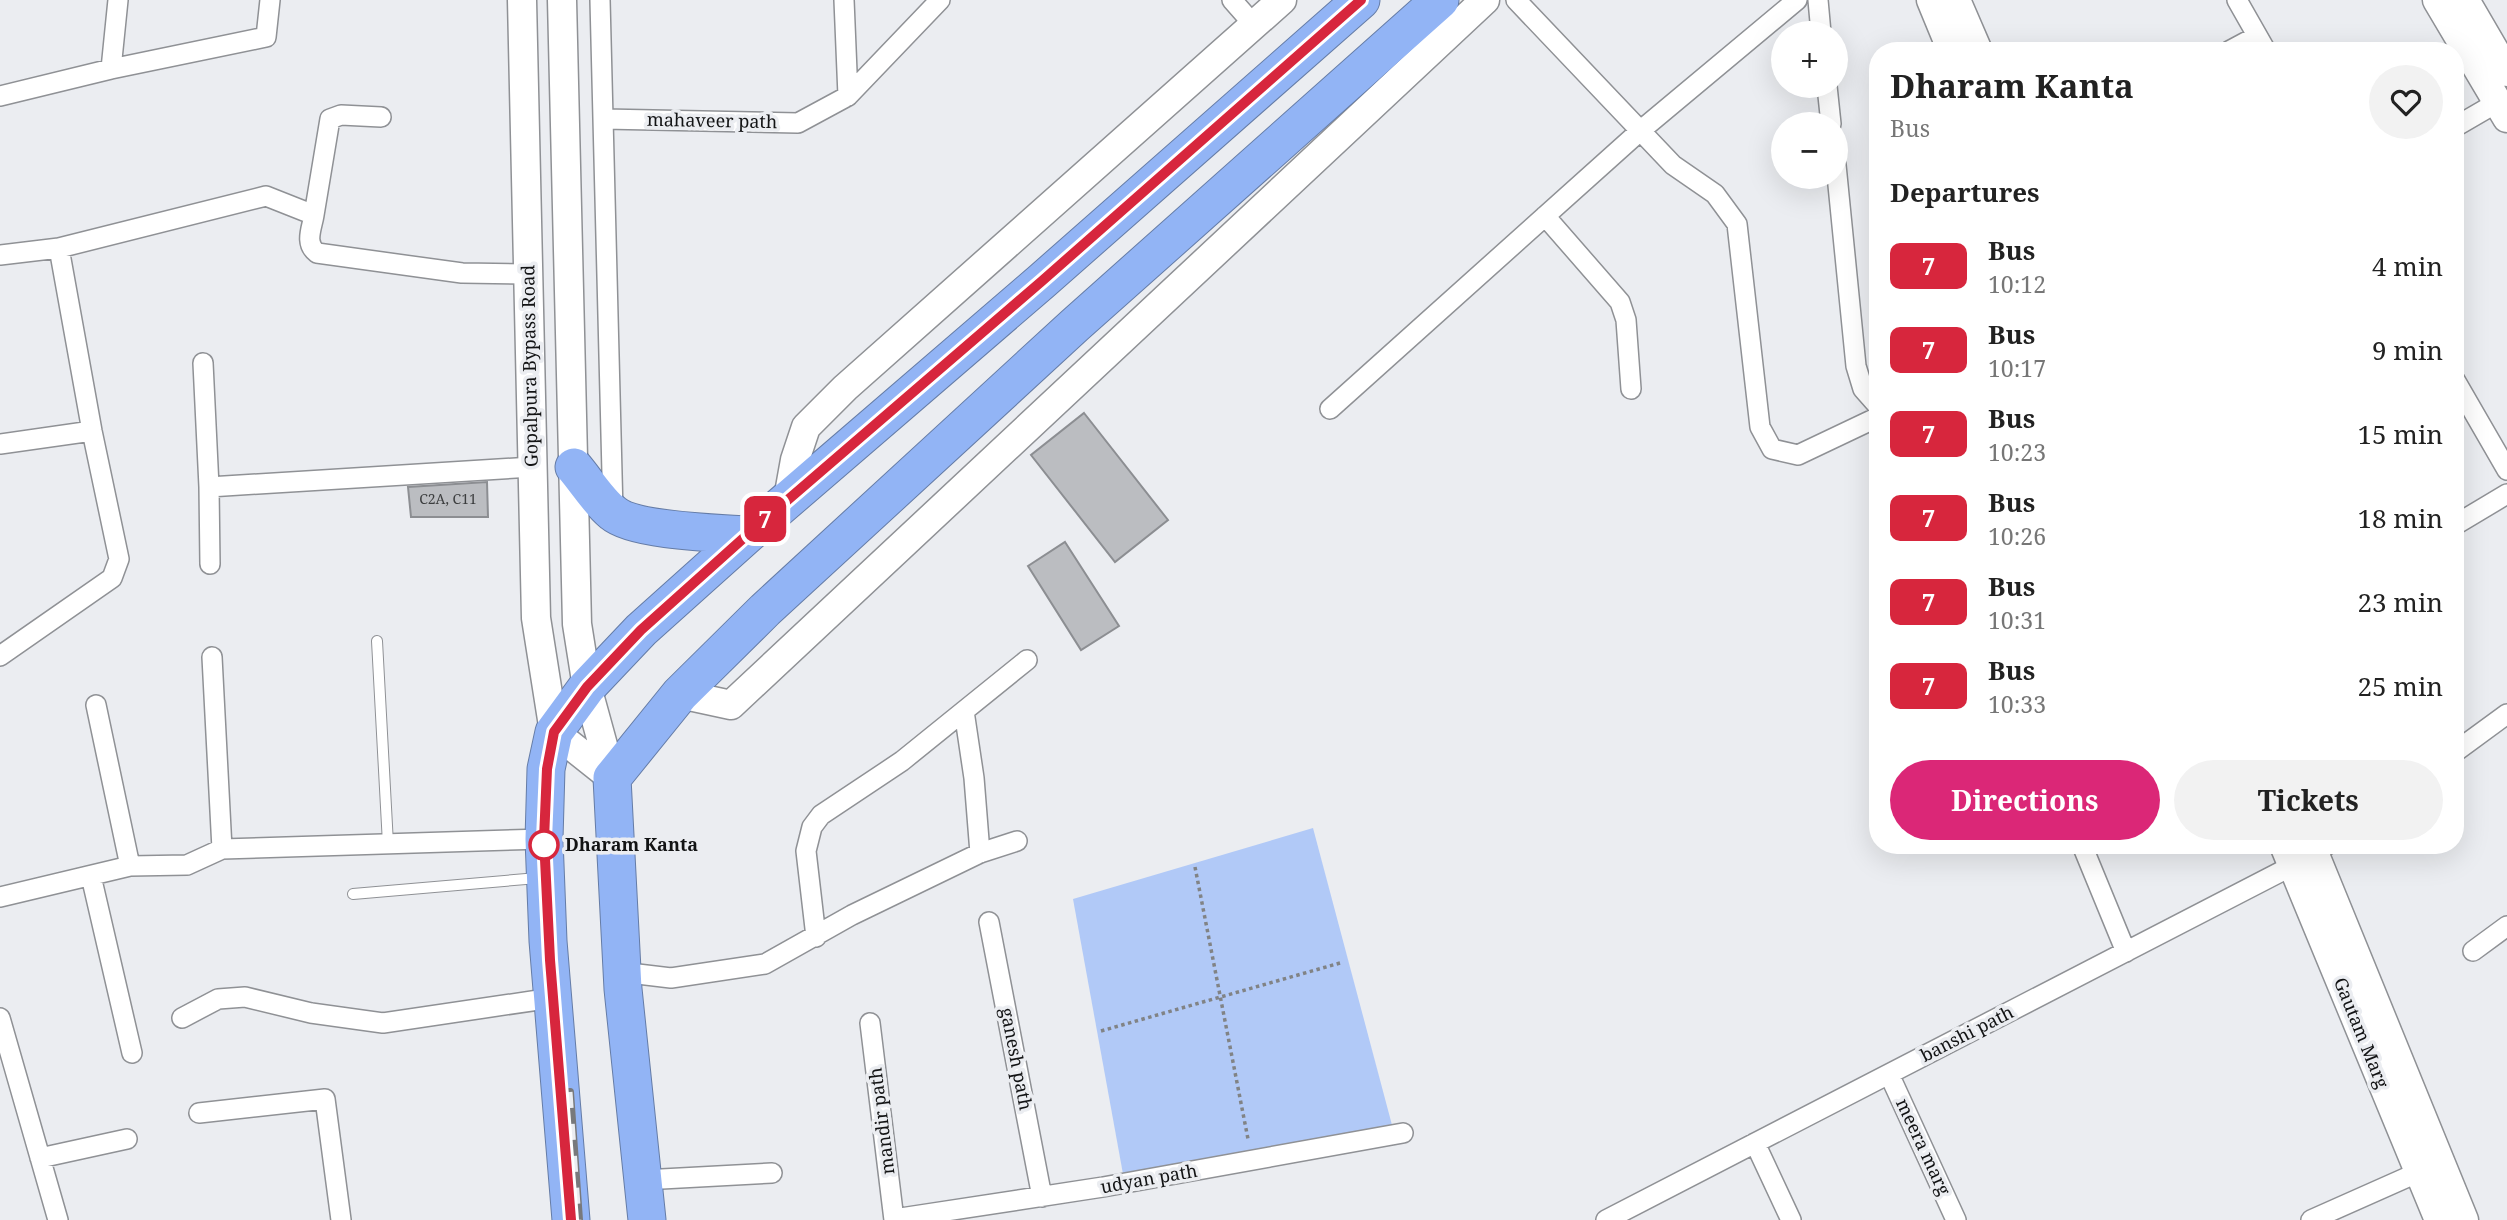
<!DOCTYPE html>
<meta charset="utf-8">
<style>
:root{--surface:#fff;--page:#f2f2f2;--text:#222;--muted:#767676;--accent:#db2777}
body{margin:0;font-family:"Noto Serif",serif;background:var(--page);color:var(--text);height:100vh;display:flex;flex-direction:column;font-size:26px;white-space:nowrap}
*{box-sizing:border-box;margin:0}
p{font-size:23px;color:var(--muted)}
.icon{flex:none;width:38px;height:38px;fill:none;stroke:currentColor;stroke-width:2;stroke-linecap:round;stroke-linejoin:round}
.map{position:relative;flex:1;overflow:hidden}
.details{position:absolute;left:1869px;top:42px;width:595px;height:812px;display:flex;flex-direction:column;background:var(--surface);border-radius:28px;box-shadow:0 7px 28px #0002}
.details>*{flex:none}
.badge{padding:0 14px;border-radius:10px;font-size:24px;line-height:46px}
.buttons{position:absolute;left:1771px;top:21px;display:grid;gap:14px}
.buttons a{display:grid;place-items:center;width:77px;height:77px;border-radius:50%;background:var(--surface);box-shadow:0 7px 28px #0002;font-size:35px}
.map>.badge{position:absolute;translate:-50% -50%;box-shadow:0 0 0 4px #fff}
h2{padding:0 21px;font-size:26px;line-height:63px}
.round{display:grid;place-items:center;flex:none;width:74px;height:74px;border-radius:37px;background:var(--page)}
.headline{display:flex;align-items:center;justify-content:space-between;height:119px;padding:0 21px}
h1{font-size:33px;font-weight:700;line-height:52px}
.primary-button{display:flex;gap:14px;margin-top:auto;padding:14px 21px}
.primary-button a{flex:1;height:80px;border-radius:42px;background:var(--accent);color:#fff;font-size:28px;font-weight:700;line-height:80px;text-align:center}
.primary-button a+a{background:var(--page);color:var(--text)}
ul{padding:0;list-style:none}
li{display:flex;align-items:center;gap:21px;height:84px;padding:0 21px}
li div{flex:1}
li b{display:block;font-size:26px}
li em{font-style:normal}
li .badge{min-width:77px;font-weight:700;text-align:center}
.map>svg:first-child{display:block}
.green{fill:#b1c9f7}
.building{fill:#bbbdc1;stroke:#8c8e92;stroke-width:2}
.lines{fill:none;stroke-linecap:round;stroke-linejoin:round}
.lane-casing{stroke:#8f9195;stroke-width:12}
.street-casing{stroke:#8f9195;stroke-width:22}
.secondary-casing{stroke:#8f9195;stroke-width:31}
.highway-casing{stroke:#657ca6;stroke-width:39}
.path{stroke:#818385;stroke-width:3.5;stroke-dasharray:3.5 3.5;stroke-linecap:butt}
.lane{stroke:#fff;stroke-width:10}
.street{stroke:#fff;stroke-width:19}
.secondary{stroke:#fff;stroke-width:28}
.highway{stroke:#92b4f5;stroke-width:37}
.rail-casing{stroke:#78797c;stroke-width:8}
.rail{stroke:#ebedf1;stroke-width:5;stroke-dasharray:16;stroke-linecap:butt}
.line-casing{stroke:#fff;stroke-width:16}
.line{stroke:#d7263d;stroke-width:10}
.stop-dot{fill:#fff;stroke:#d7263d;stroke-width:3.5}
.labels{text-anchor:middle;stroke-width:7;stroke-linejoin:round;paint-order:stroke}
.number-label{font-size:14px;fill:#3c3e3f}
.street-label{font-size:18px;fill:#121314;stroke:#ebedf1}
.stop-label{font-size:18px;font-weight:bold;fill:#121314;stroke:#ebedf1;text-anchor:start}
</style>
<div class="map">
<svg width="2507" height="1220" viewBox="0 0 2507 1220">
<rect width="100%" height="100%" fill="#ebedf1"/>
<path class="green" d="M1313,828L1392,1125L1123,1174L1073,899Z"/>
<path class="building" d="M1084,413L1168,520L1115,562L1031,455Z
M487,482L488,517H411L408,487Z
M1065,542L1119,626L1081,650L1028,566Z"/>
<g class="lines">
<defs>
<path id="lane" d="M377,641L388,844
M353,894L538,878"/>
<path id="street" d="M600,0L613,513
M844,0L848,96
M1232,0L1254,25
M1516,0L1673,165L1715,194L1737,224L1760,427L1772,449L1798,455L1878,417
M1818,0L1821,33
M2237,0L2266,51
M2229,51L2257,36
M111,69L118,0
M1827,86L1831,124
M0,96L111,69L266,37L270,0
M604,119L798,123L848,96L940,0
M2455,127L2498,102
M1836,165L1856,366L1863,389L1878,406
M314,215L330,119L341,115L381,117
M1545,216L1620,302L1626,320L1631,389
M0,255L59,248L266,196L314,215C312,228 304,243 317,253L462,273L528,274
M203,363L209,487L210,564
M2455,380L2507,470
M1330,409L1640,131L1797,0
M0,444L92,431
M209,487L532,467
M2455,525L2507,494
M0,656L112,578L119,559L92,431L59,248
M212,657L222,849
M96,705L130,866
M964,711L974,778L980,853
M2455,752L2507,714
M2082,845L2126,952
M91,876L132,1053
M0,897L130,866L187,865L222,849L544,839
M989,922L1042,1197
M816,937L806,851L812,827L821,815L902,761L1027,660
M2473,951L2507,926
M621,972L671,978L765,964L852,915L980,853L1017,841
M0,1018L58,1220
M182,1018L218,999L245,997L311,1013L383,1023L552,998
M870,1023L894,1220
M1889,1074L1956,1220
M199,1113L325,1099L341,1220
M1755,1143L1791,1220
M40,1158L127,1139
M643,1180L772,1173
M894,1219L1103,1187L1403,1133
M1606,1220L2315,854L2327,845
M2311,1220L2428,1168"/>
<path id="secondary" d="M522,0L536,618L554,732L612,778
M562,0L577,624L587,687L612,778
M1931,0L1952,51
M1956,0L1978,51
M2437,0L2507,118
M2465,0L2507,72
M788,499L795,460L806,427L845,388L1282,0
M680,694L731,705L1485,0
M2284,845L2439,1220
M2311,845L2464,1220"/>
<path id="highway" d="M574,467C586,481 598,501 613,513C634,531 717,533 747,535
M571,1220L548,941L544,839L546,769L554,732L587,687L641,630L747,535L1042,281L1361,0
M647,1220L623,989L612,778L680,694L765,610L1075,325L1440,0"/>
</defs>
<use href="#lane" class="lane-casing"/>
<use href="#street" class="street-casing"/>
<use href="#secondary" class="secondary-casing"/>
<use href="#highway" class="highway-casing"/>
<path class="path" d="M1195,867L1248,1139
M1101,1031L1340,963"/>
<use href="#lane" class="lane"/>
<use href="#street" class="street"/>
<use href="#secondary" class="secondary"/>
<use href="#highway" class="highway"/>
<defs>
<path id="rail" d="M570,1092L579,1220"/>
</defs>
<use href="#rail" class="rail-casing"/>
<use href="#rail" class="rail"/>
</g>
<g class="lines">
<defs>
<path id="line" d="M571,1220L550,960L544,839L547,769L554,732L587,687L641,630L747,535L1042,281L1361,0"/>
</defs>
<use href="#line" class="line-casing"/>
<use href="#line" class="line"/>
</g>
<circle class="stop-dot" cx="544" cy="845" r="14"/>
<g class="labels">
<g class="number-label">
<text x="448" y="504">C2A, C11</text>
</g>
<g class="street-label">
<text transform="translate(712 121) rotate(1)" y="6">mahaveer path</text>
<text transform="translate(530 366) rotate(-91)" y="6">Gopalpura Bypass Road</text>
<text transform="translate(2361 1033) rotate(68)" y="6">Gautam Marg</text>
<text transform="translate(1967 1034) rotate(-27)" y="6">banshi path</text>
<text transform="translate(1016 1059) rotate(79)" y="6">ganesh path</text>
<text transform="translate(882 1121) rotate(-97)" y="6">mandir path</text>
<text transform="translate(1923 1147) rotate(65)" y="6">meera marg</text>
<text transform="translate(1149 1179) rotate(-10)" y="6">udyan path</text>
</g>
<g class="stop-label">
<text x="565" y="851">Dharam Kanta</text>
</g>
</g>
</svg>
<div class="buttons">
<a>+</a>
<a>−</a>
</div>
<b class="badge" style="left:765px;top:519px;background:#d7263d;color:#fff">7</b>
<section class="details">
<div class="headline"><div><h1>Dharam Kanta</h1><p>Bus</p></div><a class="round"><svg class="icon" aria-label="heart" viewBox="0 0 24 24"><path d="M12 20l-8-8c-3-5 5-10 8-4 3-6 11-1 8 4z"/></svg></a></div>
<h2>Departures</h2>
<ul>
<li><span class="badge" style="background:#d7263d;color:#fff">7</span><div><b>Bus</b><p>10:12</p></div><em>4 min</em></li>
<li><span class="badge" style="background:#d7263d;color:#fff">7</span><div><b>Bus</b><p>10:17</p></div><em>9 min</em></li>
<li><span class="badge" style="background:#d7263d;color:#fff">7</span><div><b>Bus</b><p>10:23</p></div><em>15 min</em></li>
<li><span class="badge" style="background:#d7263d;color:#fff">7</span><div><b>Bus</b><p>10:26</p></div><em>18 min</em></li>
<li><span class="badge" style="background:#d7263d;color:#fff">7</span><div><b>Bus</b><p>10:31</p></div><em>23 min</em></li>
<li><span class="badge" style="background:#d7263d;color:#fff">7</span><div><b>Bus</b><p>10:33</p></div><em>25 min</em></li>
</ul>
<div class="primary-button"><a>Directions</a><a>Tickets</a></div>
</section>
</div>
